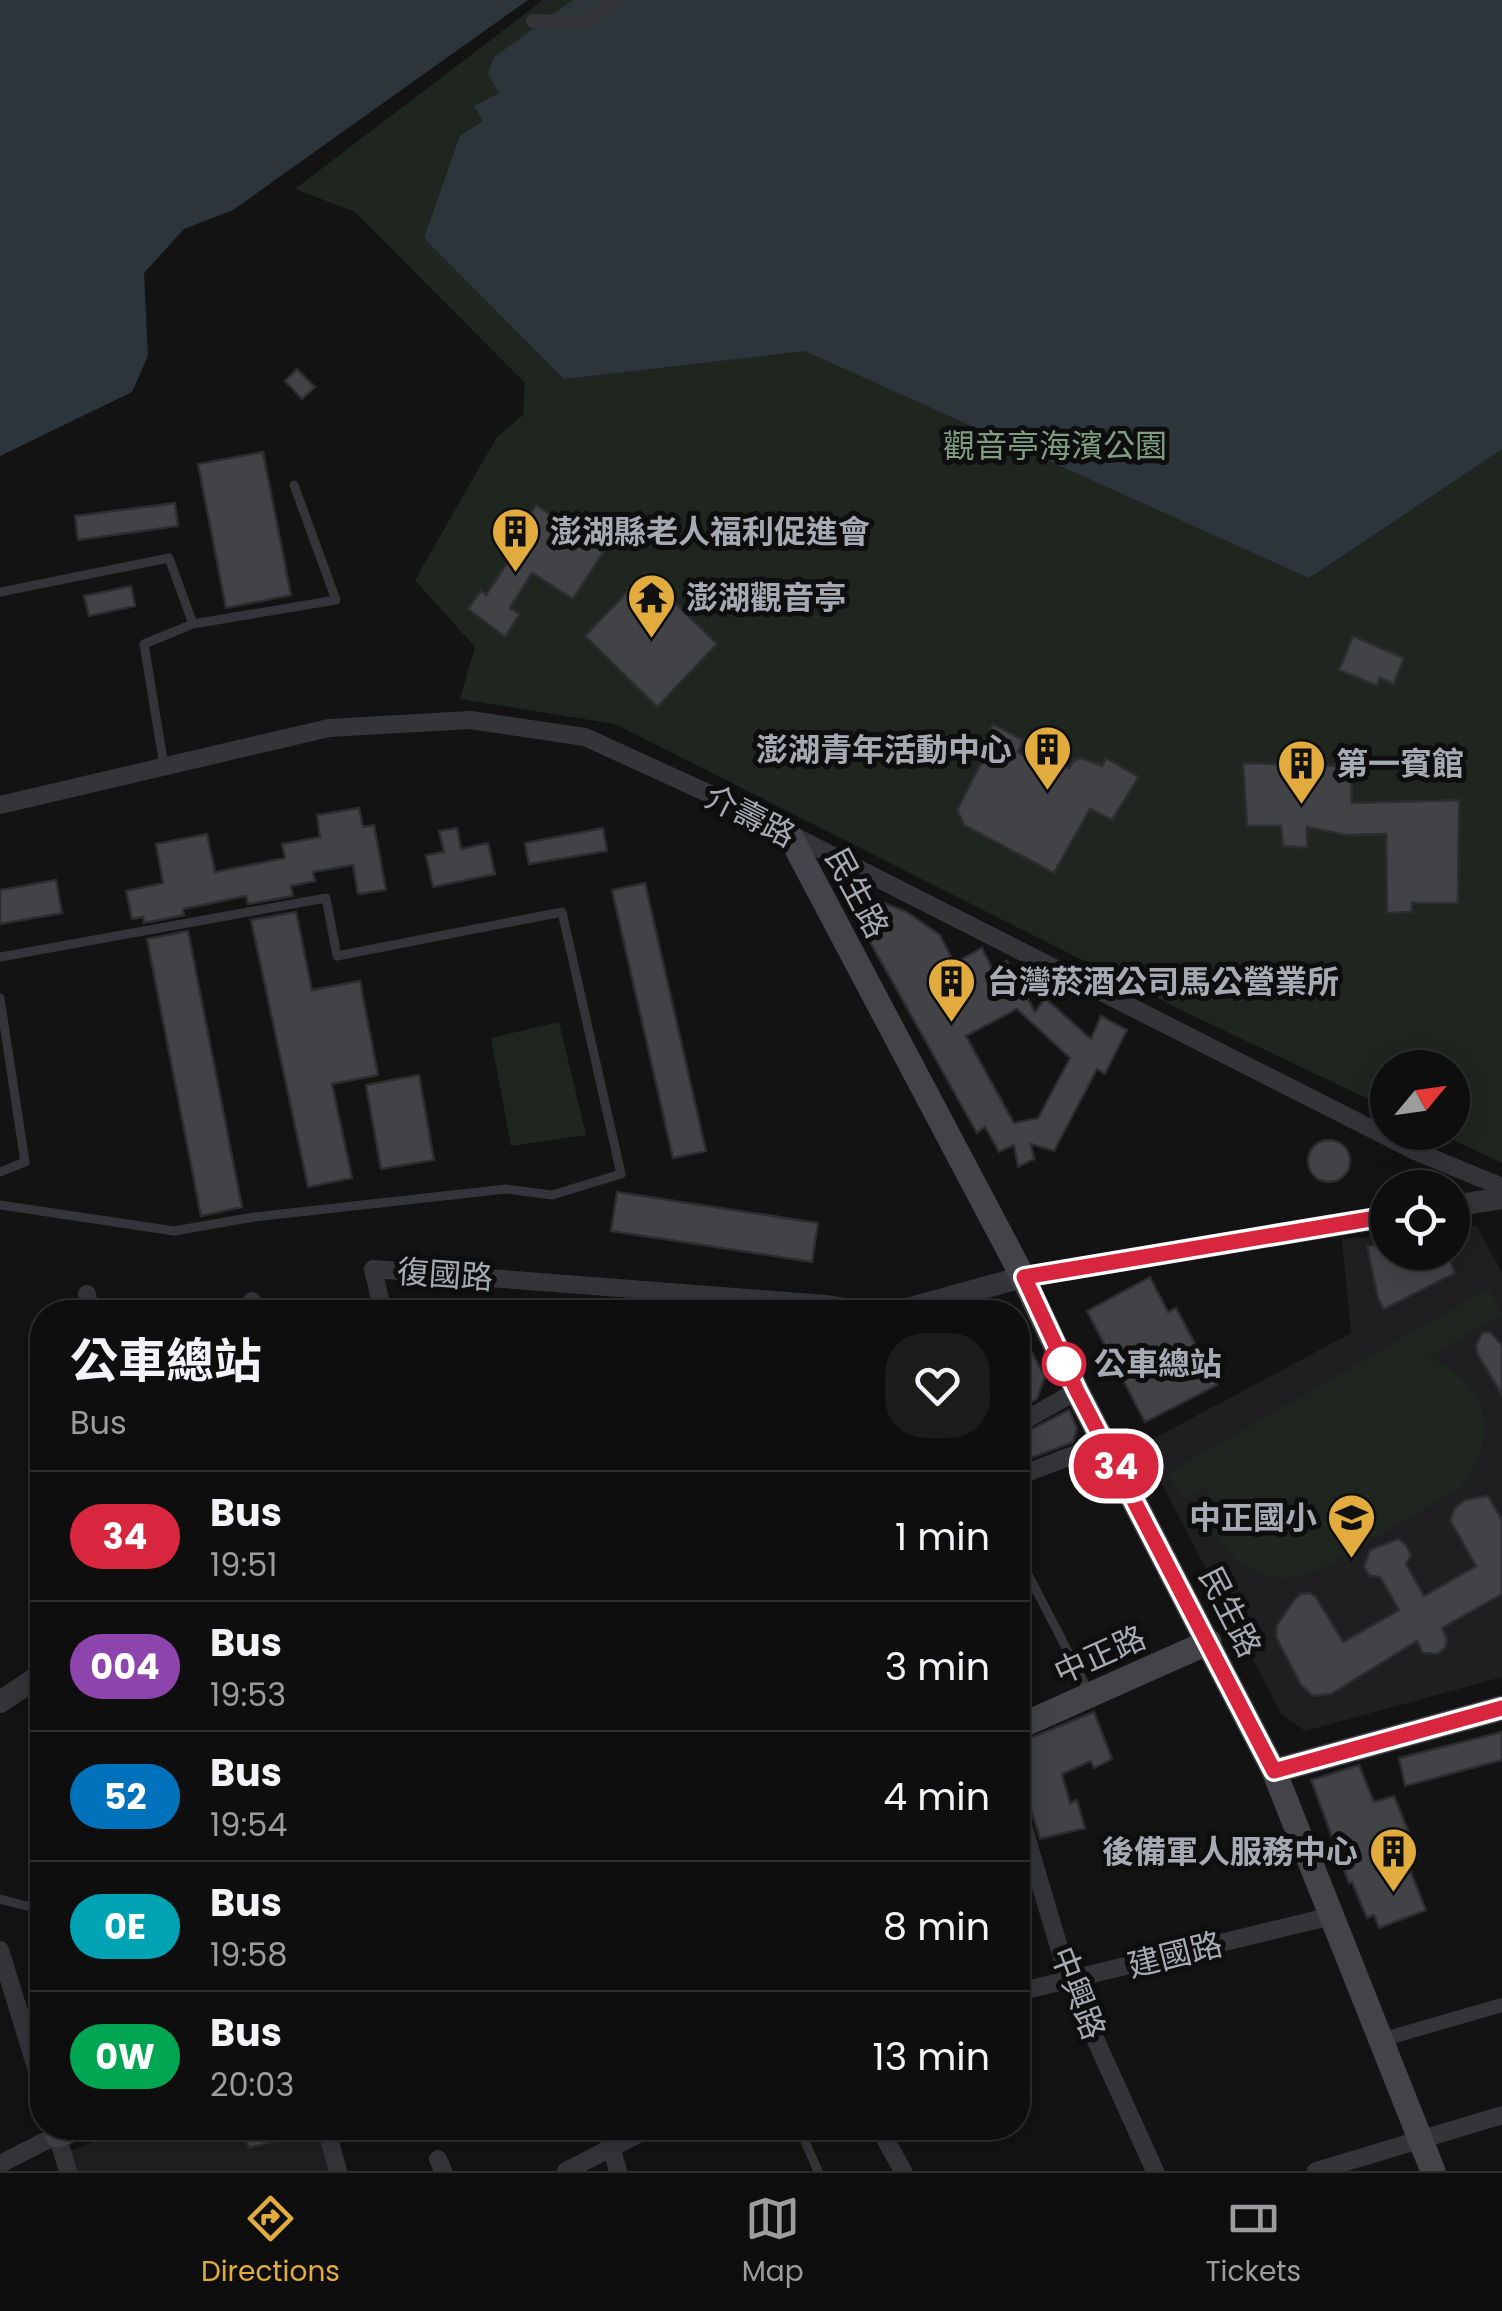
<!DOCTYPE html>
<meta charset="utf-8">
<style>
:root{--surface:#0e0e0f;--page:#1c1c1d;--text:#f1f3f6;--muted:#9b9c9e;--line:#2e2e2f;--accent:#e1ab3e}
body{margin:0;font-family:Poppins,"Noto Sans TC",sans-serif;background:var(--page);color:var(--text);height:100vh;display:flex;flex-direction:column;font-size:38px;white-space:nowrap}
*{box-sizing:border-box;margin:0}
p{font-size:32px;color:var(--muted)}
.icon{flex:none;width:55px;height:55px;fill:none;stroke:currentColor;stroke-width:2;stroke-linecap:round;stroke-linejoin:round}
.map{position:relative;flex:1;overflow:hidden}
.side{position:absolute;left:30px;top:1300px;width:1000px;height:840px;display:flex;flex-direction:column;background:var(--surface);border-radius:40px;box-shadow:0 5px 25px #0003,0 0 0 2px var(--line)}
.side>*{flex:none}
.badge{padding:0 20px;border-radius:32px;font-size:35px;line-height:65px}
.needle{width:65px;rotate:61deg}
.tools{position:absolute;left:1370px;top:1050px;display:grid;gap:20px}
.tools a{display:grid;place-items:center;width:100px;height:100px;border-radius:50%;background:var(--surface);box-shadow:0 5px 25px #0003,0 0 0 2px var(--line);font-size:50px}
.map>.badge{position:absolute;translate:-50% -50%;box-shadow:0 0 0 5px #fff}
.round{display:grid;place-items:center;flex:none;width:105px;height:105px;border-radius:40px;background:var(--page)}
.overview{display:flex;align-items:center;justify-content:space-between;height:170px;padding:0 40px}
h1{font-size:48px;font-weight:700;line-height:75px}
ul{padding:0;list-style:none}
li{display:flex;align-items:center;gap:30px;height:130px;padding:0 40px;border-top:2px solid var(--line)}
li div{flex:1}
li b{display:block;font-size:38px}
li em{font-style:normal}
li .badge{min-width:110px;font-weight:700;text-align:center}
.dock{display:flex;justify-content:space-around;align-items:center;height:140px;border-top:2px solid var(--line);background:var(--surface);font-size:28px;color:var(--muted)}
.dock a{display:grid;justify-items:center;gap:5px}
.dock .on{color:var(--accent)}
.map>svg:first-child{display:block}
.built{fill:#1f1f21}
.green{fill:#1f2620}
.water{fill:#2d353c}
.building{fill:#424347;stroke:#2d2d30;stroke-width:2.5;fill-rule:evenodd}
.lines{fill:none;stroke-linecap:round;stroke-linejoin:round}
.service{stroke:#343539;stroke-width:9}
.pedestrian{stroke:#343539;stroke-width:14}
.minor{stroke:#343539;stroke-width:18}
.tertiary{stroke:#343539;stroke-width:22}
.secondary{stroke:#424449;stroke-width:25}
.line-casing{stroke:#fff;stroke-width:22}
.line{stroke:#d7263d;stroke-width:15}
.stop-dot{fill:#fff;stroke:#d7263d;stroke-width:5}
.labels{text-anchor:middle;stroke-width:10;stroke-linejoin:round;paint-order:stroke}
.park-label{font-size:32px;fill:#7e9d80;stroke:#0e0e0f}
.poi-label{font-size:32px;font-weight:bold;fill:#a5aab3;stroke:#0e0e0f;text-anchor:start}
.street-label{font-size:32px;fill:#a5aab3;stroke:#0e0e0f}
.stop-label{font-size:32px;font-weight:bold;fill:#a5aab3;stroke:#0e0e0f;text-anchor:start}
</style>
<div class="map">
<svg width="1502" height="2171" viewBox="0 0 1502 2171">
<rect width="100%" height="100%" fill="#131314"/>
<path class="built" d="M1477,1226L1502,1273V1677L1305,1731L1281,1714L1142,1445L1351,1333L1342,1239L1387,1235L1388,1252H1452L1453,1229Z
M126,2128H320L332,2171H77L71,2151Z"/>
<path class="green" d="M543,0H1502V1163L1439,1133L1452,1132V1068H1388L1387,1108L1183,1011L615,724L460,699L475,647L415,580L497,437L523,415L525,383L355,212L295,189Z
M559,1022L586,1135L511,1146L491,1038Z
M1489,1288L1502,1315L1429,1357C1488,1386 1500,1431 1462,1486C1429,1506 1396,1525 1363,1545C1343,1556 1323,1571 1301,1576C1277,1582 1248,1572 1231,1554C1211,1534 1207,1511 1209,1484L1183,1499L1168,1473Z"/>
<path class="water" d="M0,0H528L233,210L184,229L144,273L148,356L132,392L0,456Z
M573,0H1502V449L1309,578L805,351L564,379L424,238L460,136L483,121L474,106L499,93L488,74L494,57Z"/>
<path class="building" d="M297,369L315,387L302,399L285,381Z
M263,452L291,595L226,608L198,464Z
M175,503L178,526L78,540L75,516Z
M536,505L580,534L588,523L612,539L573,599L532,573L510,608L520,614L505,637L468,609L481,590L486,595L525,536L518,531Z
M645,573L717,644L657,707L585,636Z
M131,586L135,606L89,616L84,596Z
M1353,636L1404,658L1394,684L1380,678L1377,686L1339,670Z
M993,724L1023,740L1018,752L1047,768L1053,758L1069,768L1074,760L1081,758L1102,766L1106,758L1139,777L1112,820L1090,809L1054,873L964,825L957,810L986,753L980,748Z
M1243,763L1351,766L1352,803L1459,800L1458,903H1412V912L1387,913L1386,834L1346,835L1307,827V848L1283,846L1281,826H1247Z
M359,808L363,827L374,825L386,890L358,894L353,865L313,872L315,881L291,886L293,896L248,904L246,896L183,909L184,915L144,923L143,917L132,919L126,891L163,883L156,844L207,834L215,872L285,858L282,844L320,837L317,815Z
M457,828L461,849L488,843L495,874L433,887L426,855L444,852L439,831Z
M603,828L607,851L529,864L525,843Z
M56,880L62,913L0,924V890Z
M645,883L706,1151L673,1158L612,890Z
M859,893L907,912L940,935L954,963L982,948L992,968L1007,961L1035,1012L1045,998L1091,1039L1101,1016L1127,1030L1105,1074L1097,1069L1054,1151L1031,1144L1034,1159L1018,1167L1014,1145L999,1152L985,1127L977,1133L846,899ZM1017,1009L1070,1058L1038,1118L1014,1123L966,1036Z
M296,912L312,990L360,981L378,1075L332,1084L352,1178L308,1187L251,920Z
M188,931L242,1207L201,1216L147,939Z
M419,1075L434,1160L381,1169L366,1085Z
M1308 1161a21 21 0 1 1 42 0a21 21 0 1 1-42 0Z
M617,1192L818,1223L812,1262L611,1231Z
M1388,1243V1252H1447L1455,1273L1384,1309L1378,1298L1367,1246Z
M1150,1277L1168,1312L1176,1308L1217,1385L1145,1422L1087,1311Z
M1018,1326L1045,1377L1037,1399L1018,1410Z
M1490,1332L1502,1345V1395L1478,1355L1476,1346L1482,1333Z
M1069,1410L1077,1428L1073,1442L1018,1463V1436Z
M1488,1496L1502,1520V1594L1442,1628L1447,1639L1445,1648L1437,1654L1423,1653L1417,1641L1331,1694L1313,1696L1301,1685L1276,1637L1277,1625L1295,1599L1301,1594L1310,1593L1316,1597L1343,1642L1399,1610L1380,1577L1370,1576L1364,1567L1370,1550L1398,1539L1406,1545L1411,1555L1406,1564L1424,1596L1476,1566L1450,1520L1455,1508L1465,1500Z
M1094,1712L1112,1759L1094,1768L1091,1761L1062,1774L1070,1803L1077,1800L1085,1828L1040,1839L1018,1765V1743Z
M1502,1732V1760L1405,1786L1399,1758Z
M1359,1765L1374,1802L1394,1796L1418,1855L1406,1860L1426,1910L1379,1928L1374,1915L1367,1918L1352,1882L1349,1883L1311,1780Z
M241,2128H306V2133L249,2148Z"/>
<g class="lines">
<path class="service" d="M0,592L169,558L193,624L144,644L164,766
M193,624L336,600L294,485
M0,957L326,898L337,956L562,912L621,1174L552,1195L506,1189L254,1217L174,1231L0,1205
M0,998L25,1162L0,1172
M1018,1555L1090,1694
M0,1899L42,1910
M799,2128L818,2171"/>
<path class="pedestrian" d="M533,21L585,23L615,0
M1381,2040L1502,2005"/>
<path class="minor" d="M0,805L329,728L470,720L585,737L723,800L1415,1151L1502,1187
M87,1294L90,1312
M252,1301L253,1312
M383,1312L373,1269L826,1304L875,1312
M1018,1424L1077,1391
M1018,1476L1105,1443
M1018,1809L1069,1981L1155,2171
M0,1950L42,2087
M1018,1992L1332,1916
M55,2128L68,2171
M326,2128L338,2171
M606,2128L618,2171
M879,2128L903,2171
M438,2159L443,2171
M0,2164L57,2135
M566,2171L650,2128
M1316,2171L1502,2115"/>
<path class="tertiary" d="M1452,1206L1502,1198
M896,1312L1023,1277L1388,1217
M0,1702L42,1674"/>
<path class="secondary" d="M790,836L1023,1277L1077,1391L1274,1771L1433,2171
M1018,1727L1209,1642
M1274,1771L1502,1708
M57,2135L77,2128"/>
</g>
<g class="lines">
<defs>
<path id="line" d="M1388,1216L1024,1277L1077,1391L1274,1771L1502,1708"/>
</defs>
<use href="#line" class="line-casing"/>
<use href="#line" class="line"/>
</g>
<defs>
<symbol id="building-pin" viewBox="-11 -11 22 30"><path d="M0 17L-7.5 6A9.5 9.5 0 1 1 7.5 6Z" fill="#e1ab3e" stroke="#0e0e0f"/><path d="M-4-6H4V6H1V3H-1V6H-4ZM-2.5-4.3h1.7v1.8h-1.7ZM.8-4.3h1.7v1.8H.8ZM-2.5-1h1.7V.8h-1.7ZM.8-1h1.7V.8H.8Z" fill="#111"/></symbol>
<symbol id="temple-pin" viewBox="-11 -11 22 30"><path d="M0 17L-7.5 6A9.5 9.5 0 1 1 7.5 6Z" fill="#e1ab3e" stroke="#0e0e0f"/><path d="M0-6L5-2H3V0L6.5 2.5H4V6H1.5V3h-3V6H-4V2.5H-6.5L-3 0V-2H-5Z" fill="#111"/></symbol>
<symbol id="school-pin" viewBox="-11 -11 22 30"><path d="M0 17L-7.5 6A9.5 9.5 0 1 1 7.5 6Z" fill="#e1ab3e" stroke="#0e0e0f"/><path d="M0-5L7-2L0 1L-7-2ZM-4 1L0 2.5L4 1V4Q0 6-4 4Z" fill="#111"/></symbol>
</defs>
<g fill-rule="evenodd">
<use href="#building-pin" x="488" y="504" width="55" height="75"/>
<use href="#temple-pin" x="624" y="570" width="55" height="75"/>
<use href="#building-pin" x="1020" y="722" width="55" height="75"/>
<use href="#building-pin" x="1274" y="736" width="55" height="75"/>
<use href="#building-pin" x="924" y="954" width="55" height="75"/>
<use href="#school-pin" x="1324" y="1490" width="55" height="75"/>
<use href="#building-pin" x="1366" y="1824" width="55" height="75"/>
</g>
<circle class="stop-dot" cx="1064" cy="1364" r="20"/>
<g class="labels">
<g class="park-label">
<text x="1055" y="457">觀音亭海濱公園</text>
</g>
<g class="poi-label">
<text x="550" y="543">澎湖縣老人福利促進會</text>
<text x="686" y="609">澎湖觀音亭</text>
<text x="1012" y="761" text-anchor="end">澎湖青年活動中心</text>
<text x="1336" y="775">第一賓館</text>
<text x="987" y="993">台灣菸酒公司馬公營業所</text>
<text x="1317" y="1529" text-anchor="end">中正國小</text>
<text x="1358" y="1863" text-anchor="end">後備軍人服務中心</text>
</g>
<g class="street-label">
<text transform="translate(750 816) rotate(27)" y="11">介壽路</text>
<text transform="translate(857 893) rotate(62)" y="11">民生路</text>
<text transform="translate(445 1275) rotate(4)" y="11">復國路</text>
<text transform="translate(1230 1612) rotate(63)" y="11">民生路</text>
<text transform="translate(1100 1655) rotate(-24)" y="11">中正路</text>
<text transform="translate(1175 1955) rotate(-14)" y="11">建國路</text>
<text transform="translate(1078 1993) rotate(69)" y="11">中興路</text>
</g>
<g class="stop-label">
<text x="1094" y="1375">公車總站</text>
</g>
</g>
</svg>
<div class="tools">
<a><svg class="needle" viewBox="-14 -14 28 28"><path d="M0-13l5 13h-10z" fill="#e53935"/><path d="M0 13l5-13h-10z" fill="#9b9c9e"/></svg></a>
<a><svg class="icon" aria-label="locate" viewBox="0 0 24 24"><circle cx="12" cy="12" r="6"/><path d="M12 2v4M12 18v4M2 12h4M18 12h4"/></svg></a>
</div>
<b class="badge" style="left:1116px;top:1466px;background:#d7263d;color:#fff">34</b>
<section class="side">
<div class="overview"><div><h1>公車總站</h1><p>Bus</p></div><a class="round"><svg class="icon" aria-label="heart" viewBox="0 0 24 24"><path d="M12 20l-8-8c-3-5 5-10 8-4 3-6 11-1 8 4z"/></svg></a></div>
<ul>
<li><span class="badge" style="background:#d7263d;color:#fff">34</span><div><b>Bus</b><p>19:51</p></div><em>1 min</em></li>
<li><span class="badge" style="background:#8e44ad;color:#fff">004</span><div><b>Bus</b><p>19:53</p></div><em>3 min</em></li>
<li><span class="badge" style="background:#0072bc;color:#fff">52</span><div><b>Bus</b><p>19:54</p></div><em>4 min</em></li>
<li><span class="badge" style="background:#00a3b4;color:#fff">0E</span><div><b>Bus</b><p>19:58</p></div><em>8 min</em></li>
<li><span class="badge" style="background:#00a651;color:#fff">0W</span><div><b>Bus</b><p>20:03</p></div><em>13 min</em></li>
</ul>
</section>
</div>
<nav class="dock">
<a class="on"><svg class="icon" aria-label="directions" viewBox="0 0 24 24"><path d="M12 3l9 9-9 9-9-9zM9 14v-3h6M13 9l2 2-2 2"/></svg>Directions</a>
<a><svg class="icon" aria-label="map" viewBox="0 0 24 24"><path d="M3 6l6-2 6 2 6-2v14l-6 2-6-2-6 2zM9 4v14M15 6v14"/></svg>Map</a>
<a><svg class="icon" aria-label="tickets" viewBox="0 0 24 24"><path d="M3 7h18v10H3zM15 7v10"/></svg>Tickets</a>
</nav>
